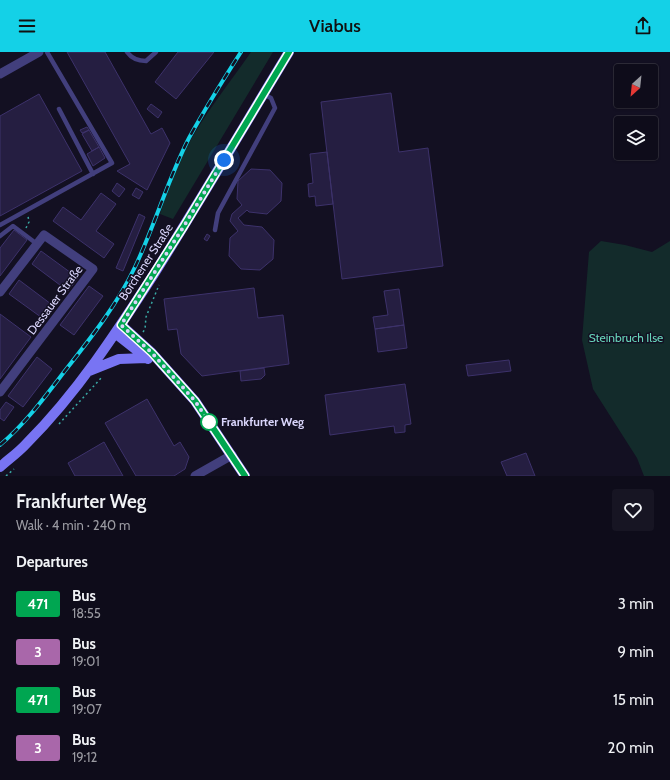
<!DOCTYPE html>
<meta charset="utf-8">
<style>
:root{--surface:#0e0c1a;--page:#171523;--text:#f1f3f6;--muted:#9b9ba2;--line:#2e2c39;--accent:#14d1e7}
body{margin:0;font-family:Cabin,sans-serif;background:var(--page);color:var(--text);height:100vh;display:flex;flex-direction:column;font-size:15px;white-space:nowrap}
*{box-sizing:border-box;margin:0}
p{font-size:13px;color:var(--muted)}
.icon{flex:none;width:22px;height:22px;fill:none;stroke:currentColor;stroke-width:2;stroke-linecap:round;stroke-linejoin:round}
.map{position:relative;height:424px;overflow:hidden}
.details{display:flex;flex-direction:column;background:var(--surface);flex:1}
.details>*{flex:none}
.badge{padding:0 8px;border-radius:3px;font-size:14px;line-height:26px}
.needle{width:26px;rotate:207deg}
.fabs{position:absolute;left:614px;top:12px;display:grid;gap:8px}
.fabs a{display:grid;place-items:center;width:44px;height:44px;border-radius:4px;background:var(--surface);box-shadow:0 1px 3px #0004,0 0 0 1px var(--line);font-size:20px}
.you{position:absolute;width:20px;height:20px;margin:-10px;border:3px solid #fff;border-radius:50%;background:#1a73e8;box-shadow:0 0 0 6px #1a73e833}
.map>.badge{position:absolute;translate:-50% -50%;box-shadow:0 0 0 2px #fff}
h2{padding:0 16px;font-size:15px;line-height:36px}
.round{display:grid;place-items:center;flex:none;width:42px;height:42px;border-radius:4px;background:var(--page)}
.overview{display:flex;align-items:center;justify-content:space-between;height:68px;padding:0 16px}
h1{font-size:19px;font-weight:600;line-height:30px}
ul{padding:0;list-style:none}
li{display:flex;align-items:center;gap:12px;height:48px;padding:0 16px}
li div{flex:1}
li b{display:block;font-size:15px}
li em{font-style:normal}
li .badge{min-width:44px;font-weight:700;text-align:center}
header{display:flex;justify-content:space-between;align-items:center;height:52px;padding:0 16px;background:var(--accent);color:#111;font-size:18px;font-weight:600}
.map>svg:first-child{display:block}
.green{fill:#132b2b}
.building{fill:#251e41;stroke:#3d326b}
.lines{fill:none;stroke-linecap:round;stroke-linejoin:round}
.path{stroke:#39aaa5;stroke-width:1.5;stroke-dasharray:2 3;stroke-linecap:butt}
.lane{stroke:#423f7d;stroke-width:4.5}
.street{stroke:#423f7d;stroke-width:9}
.secondary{stroke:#7874f3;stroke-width:10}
.rail-casing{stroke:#14d1e7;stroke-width:4}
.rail{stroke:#131022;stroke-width:2.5;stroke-dasharray:8;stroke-linecap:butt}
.line-casing{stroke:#fff;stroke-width:9}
.line{stroke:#00a651;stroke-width:6}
.walk{stroke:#d9d5fb;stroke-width:4;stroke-dasharray:0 7.2}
.stop-dot{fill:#fff;stroke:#00a651;stroke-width:2}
.labels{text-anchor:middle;stroke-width:3;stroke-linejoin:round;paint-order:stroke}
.street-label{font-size:12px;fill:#d9d5fb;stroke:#131022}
.park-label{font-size:12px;fill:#67d5ba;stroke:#131022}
.stop-label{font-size:12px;font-weight:bold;fill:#d9d5fb;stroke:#131022;text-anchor:start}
</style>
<header><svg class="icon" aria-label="menu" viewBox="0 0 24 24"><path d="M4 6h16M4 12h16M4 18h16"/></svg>Viabus<svg class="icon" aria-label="share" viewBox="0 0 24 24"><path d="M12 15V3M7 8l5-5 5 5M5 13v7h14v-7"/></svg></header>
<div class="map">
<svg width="670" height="424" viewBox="0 0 670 424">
<rect width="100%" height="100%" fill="#131022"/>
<path class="green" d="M251,0H273L173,167L160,162C167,140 175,118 186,97C204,62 229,32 251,0Z
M601,189L625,193L652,200L670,189V424H644L637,406L593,337L582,288L589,200Z"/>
<path class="building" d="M67,0H105L151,82L162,76L170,91L147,138L117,119L130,112Z
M178,0H214L176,47L155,30Z
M391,41L399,100L428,96L443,214L342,227L321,50Z
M39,42L82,119L0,164V64Z
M151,52L162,60L158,66L147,57Z
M87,75L89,78L82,81L80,78Z
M89,78L99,95L92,99L82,82Z
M99,95L105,106L93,114L87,102Z
M327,100L333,152L316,154L315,144L309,145L308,132L313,131L310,102Z
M251,117L270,118L282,131L281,149L267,162L249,160L247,158L238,166L244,173L262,175L274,188L273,207L260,218L241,217L229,204L230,186L238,179L230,169L232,162L242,153L237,147L238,129Z
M117,131L125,137L119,145L112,139Z
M136,136L143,140L139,147L132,143Z
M101,141L116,152L96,179L114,192L104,206L53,169L63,155L81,168Z
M139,162L145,165L123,219L116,216Z
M14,178L27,188L0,224V196Z
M207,182L210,184L207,189L204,187Z
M41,199L78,226L68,239L32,212Z
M19,228L55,255L45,268L9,242Z
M89,234L103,244L74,283L60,273Z
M254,236L258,266L283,263L289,312L202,324L181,302L177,277L168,278L164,247Z
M399,237L404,273L375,277L373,265L388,263L384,239Z
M0,262L31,285L0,327Z
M404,273L407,296L378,300L375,277Z
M37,305L52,317L23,355L8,344Z
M509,308L511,319L468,324L466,313Z
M264,316L265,323L261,327L241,329L240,319Z
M405,332L411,372L405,373V380L395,381L394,374L330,383L325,343Z
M147,347L174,394L180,390L189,405L185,417L174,424H136L105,371Z
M6,350L14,355L4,369L0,366V358Z
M104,390L123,424H75L68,411Z
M526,401L535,424H507L501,410Z"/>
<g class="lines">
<path class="path" d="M26,176L29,170L28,164
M143,280L145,277L146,265L159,233
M59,372L102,325
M6,424L14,417"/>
<path class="lane" d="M127,0C132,7 138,9 146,9L156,0
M59,57L93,122
M0,173L112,111L47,0
M215,178L218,161L275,56L271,46L263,42
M0,184L13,174L37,192"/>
<path class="street" d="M0,22L39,0
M0,240L44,183L93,217L0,340
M195,424L232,403"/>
<path class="secondary" d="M121,273L152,301L195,349L245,424
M115,281L148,307
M89,319L119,307L147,306
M0,415C9,407 19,400 27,391C77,341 116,281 154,222C200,149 244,74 289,0"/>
<defs>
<path id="rail" d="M0,393C25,372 44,346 64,320C90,287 117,253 135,215C155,173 168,127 189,86C205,57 223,28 241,0"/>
</defs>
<use href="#rail" class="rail-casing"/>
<use href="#rail" class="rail"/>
</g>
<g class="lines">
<defs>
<path id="line" d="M245,424L195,349L152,301L121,273L184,174L289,0"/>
</defs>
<use href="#line" class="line-casing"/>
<use href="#line" class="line"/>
<path class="walk" d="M209,370L195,349L152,301L121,273L184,174L224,108"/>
</g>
<circle class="stop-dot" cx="209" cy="370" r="8"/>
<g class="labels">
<g class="street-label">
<text transform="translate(146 210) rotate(-57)" y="4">Borchener Straße</text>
<text transform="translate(55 248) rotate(-53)" y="4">Dessauer Straße</text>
</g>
<g class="park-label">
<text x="626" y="290">Steinbruch Ilse</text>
</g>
<g class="stop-label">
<text x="221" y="374">Frankfurter Weg</text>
</g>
</g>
</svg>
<div class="fabs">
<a><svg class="needle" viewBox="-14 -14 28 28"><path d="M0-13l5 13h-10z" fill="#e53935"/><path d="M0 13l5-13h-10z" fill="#9b9ba2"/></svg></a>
<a><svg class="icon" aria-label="layers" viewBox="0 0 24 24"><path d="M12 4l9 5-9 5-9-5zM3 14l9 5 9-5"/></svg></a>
</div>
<div class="you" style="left:224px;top:108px"></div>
</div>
<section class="details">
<div class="overview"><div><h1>Frankfurter Weg</h1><p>Walk · 4 min · 240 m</p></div><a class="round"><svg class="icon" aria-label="heart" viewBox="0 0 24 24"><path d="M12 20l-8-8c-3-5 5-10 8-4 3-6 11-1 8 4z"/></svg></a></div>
<h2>Departures</h2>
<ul>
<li><span class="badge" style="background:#00a651;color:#fff">471</span><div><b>Bus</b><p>18:55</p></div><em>3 min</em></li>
<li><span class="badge" style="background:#a967aa;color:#fff">3</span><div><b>Bus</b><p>19:01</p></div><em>9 min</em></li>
<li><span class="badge" style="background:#00a651;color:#fff">471</span><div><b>Bus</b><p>19:07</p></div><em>15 min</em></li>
<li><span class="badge" style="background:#a967aa;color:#fff">3</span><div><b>Bus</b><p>19:12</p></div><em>20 min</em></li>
</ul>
</section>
